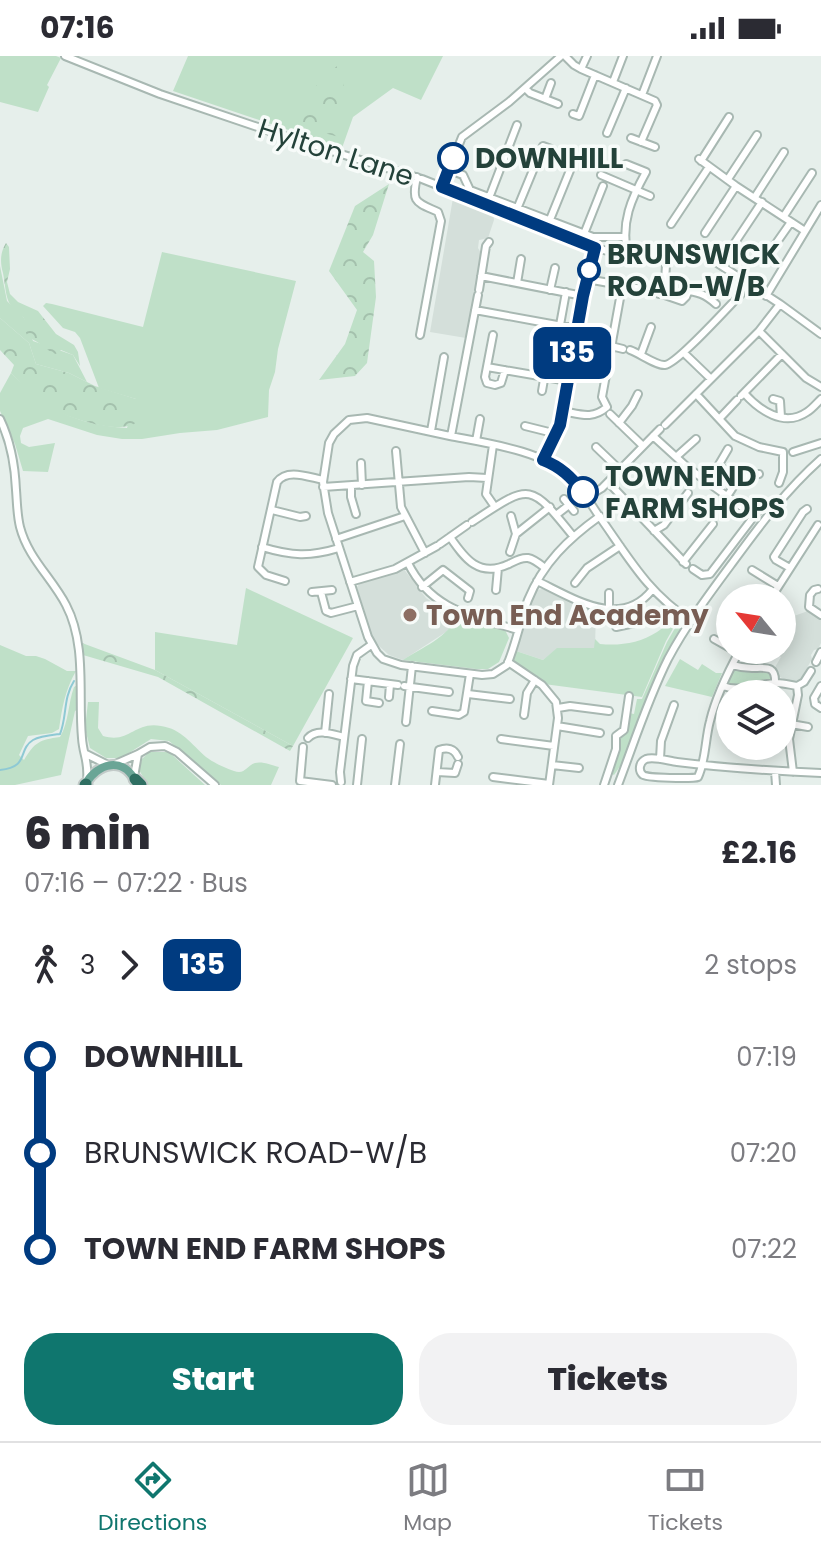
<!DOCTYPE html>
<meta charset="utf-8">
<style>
:root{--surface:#fff;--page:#f2f2f3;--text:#2b2b33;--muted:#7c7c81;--line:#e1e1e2;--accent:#0f766e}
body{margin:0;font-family:Poppins,sans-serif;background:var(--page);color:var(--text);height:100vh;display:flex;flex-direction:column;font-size:30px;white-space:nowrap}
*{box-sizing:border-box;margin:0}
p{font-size:26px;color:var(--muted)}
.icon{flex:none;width:44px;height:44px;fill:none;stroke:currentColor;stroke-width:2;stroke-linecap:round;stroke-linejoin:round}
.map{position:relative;height:729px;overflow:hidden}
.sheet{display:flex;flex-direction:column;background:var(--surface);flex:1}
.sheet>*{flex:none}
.badge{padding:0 16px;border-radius:12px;font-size:28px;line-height:52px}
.needle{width:52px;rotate:300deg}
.tools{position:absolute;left:716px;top:528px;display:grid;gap:16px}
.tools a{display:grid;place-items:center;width:80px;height:80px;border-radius:50%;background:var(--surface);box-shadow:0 4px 20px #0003;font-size:40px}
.map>.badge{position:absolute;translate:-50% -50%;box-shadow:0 0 0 4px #fff}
.legs{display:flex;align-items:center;gap:12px;height:88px;padding:0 24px;font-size:26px}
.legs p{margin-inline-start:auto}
.overview{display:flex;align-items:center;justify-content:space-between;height:136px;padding:0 24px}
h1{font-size:44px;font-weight:800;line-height:60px}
.primary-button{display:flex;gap:16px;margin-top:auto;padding:16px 24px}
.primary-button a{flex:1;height:92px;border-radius:32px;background:var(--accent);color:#fff;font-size:32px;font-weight:800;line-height:92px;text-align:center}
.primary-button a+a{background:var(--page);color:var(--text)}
ul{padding:0 24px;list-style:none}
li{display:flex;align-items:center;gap:28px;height:96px;font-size:30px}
li i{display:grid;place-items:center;width:12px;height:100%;margin:0 10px;background:currentColor}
li i::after{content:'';width:20px;height:20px;margin:-10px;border:6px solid;border-radius:50%;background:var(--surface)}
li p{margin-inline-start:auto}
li:first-child i{background:linear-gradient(#0000 50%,currentColor 0)}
li:last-child i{background:linear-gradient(currentColor 50%,#0000 0)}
.status{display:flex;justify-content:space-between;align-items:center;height:56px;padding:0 40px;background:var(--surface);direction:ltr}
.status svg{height:22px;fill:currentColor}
.tab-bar{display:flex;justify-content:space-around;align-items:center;height:112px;border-top:2px solid var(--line);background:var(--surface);font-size:22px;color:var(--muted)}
.tab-bar a{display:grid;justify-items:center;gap:4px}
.tab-bar .active{color:var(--accent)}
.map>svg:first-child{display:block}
.built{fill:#d4dfda}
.green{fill:#bfe0c8}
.forest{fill:url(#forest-crowns)}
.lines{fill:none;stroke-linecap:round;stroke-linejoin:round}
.stream{stroke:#8ec9d4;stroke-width:2}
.minor-casing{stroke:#a8b8b2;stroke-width:10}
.major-casing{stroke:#c2cac8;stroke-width:12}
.highway-casing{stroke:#c2cac8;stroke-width:15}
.minor{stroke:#fff;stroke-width:6}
.major{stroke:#6aa596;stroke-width:8}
.highway{stroke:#2f6f62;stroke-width:11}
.line-1-casing{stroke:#fff;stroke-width:18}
.line-1{stroke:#003b80;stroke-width:12}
.stop-1-dot{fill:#fff;stroke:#003b80;stroke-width:4}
.education-dot{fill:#8d6e63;stroke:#f7fbf9;stroke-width:3}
.labels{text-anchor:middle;stroke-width:7;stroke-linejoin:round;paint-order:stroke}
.street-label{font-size:28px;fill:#24423a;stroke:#f7fbf9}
.stop-label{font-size:28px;font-weight:bold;fill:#24423a;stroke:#f7fbf9;text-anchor:start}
.education-label{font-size:28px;font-weight:bold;fill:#785e54;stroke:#f7fbf9;text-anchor:start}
</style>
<div class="status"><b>07:16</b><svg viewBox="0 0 49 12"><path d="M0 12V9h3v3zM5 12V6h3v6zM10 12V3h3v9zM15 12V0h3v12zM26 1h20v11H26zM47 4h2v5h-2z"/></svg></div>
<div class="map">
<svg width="821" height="729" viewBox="0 0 821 729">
<defs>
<pattern id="forest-crowns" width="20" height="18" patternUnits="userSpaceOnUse" patternTransform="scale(2)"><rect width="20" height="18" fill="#bfe0c8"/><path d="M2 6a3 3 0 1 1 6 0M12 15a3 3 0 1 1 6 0" fill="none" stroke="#a4c1ad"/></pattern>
</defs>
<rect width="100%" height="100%" fill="#e6efeb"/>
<path class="built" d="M453,142L493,157L494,164L488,182L479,184L478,192L481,197L466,282L430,276Z
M403,512L426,542L445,555L457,560L453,569L446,576L403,604L389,599L380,591L372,581L357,531L360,527Z
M542,533L596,554L595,592H558L543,604L516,595L531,546L537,534Z
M808,555L821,563V587L818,593L814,594L811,599L812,603L800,624L794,625L784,623L780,621L774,613L781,601L771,594H782V572L785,573L794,560Z"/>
<path class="green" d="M0,0H56L61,2L47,29L49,31L38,56L0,46Z
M188,0H443L421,44L393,32L353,61L342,92L173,35Z
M162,196L296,225L278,293L275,316L269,334L268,361L217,374L180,377L142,383H122L97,379L48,363L23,372L20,380L21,387L29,391L55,387L48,416L23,415L15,388L0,355V337L11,317C50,354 72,368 127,372L136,343L99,332L80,282L75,276L63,272L43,250L46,247L52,248L143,271Z
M0,210L7,245L24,262L33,285L73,299L87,326L69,317L36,308L29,287L0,262Z
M246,532L353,582L293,690L155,614V576L237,589Z
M457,560L505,574L509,582L499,606L488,613H476L403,604C421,592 449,581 457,560Z
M679,562L666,585L642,641L544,628L514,608L512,601L516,595L543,604L557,592H594L595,583L600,588C620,590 640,587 657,576C665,571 670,564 679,562Z
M678,567L683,570L658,616L621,709L614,719L610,717L619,682L629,657L634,658L637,643H642L667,586Z
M0,589L26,600H36L45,603L67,615H76C65,634 62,652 59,673L52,677L28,680L19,699L24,704C35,686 39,684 60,681C69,666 68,647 74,631L79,628L80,652L75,655L61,719L15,729H0Z
M680,603L698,614L702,608L716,617H722L712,641L665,630Z
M732,609L768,612L775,627L745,631L723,630Z
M88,646H99L98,672L103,680C130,688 134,665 161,670C182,673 191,688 206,701C214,707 225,712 234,715C245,719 246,710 255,707C262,705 272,709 279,711L271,729H221L169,685L151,683L121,702H106L90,692L85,672Z
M149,696H169L205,729H148L139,714L142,703Z"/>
<path class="forest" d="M340,7L345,40L339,81L280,65Z
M389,128L373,179L363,196L374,205L376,241L367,307L355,320L319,324L345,288L357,254L329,215L355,150Z
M6,187L9,191L10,213L7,226L10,238L18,246L38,255L56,278L74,289L78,296L80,310L73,299L61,294L56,298C51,297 47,293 43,290C27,278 26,286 24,262C4,249 7,238 3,217C0,206 0,197 6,187Z
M0,262L29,287L36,308L69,317L95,330L136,343C159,391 77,365 59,356C40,347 25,331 11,317L14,309L0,294Z
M82,587L155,614L293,690L290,695L158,621L83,599Z"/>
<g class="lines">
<path class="stream" d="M0,714C30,711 17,694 33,684C40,680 52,679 60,678C67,661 63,642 74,625"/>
<defs>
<path id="minor" d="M65,0L160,38L299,85L422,123L595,192L612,196L696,197L708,201L780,248L821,278
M565,0L574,9L581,13L655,45L657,49L641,86
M581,13L587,0
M613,26L623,0
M525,32L530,37L558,48
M642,39L657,0
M545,43L551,27
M573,58L579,60L595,19
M607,77L626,32
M631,82L655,91
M699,103L736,130L805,175
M701,105L729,61
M626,108L646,116C631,143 621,166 627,197
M449,114L463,119L470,134L593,181H624
M601,119L650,140
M417,121C411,147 416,146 438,156L441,165L420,279
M728,123L757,79
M442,131L462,81L509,46L561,0
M755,141L784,96
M489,142L517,69
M517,153L543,90L551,93
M784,160L812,117
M549,166L575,102
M671,168L709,111
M705,177L736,130
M584,178L603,130
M732,191L762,146
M763,206L791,166
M481,220L583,240
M587,223L653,235L682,245L686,241L689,234
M517,227L521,203
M479,234L486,190L489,186
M550,234L555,212
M683,234C698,236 705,238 716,248
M659,238L665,225L666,209
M766,240L821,149
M475,254L568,271
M560,269L566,236
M759,275L806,322L821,331
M493,279L485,321L487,327L495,329L501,327L505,314
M611,290L623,293
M630,294C639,297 657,310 665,309C677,308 729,250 741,238
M684,297L711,323
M641,298L651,271
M583,306L608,310
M487,311L568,325
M542,335L550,289
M744,337C759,354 784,372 807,356C812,353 817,347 821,343
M696,338L735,380L759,391L783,396V416L779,427
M741,340L782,298
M773,343L780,345L781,361
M562,355C580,358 592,364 607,351L602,341L622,231
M610,358L643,390
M720,362L737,344
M0,363C10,384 15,410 16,434C17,446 17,459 20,471C28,502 52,522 66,549C87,589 78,639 82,682C83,699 89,705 87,724
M619,367L632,350L638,338
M665,369L759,275L780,248
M525,370L557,378
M431,375L444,301
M451,380L478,239
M653,380L687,411L754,460
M476,385L480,363
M493,389L486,438L495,451
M596,391L620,414
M396,395L401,451L425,497
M793,396L821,387
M676,401L696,383
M543,404L560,369L583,240L595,192
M361,407L362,429
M719,410C736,421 740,423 727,440
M735,423L759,418
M608,426L686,508
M708,427L728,393
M351,430V441L356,458
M323,431L469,421L487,422
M587,441L602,432L660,373
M564,443L574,455
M272,454L300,461L306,460
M556,459L569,449
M511,460L516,478
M600,460C568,483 543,507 528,544C520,565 516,588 507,609L493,618L482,619L401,609L383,603L377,597L368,581L328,457L323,426L329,387L334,378L349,364L367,362C395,368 423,374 450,380C486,387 545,395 570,421C582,432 590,447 599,460C629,502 647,536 691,565
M472,466C530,428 529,425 573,480
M654,475L664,469L688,437
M450,481C465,503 479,522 509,508C515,505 521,501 528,502C534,503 540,508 545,512
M336,483L405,460
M440,488L467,469
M262,491C292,500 309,501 339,492
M510,496L516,478L550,451
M683,506L713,468
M408,507C431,554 472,560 518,574
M790,512L776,504L774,501L803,456L807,453
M693,513L702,519L710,518L758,455
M752,514L778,530
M285,525L266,519L258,511L277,426C287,412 308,421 323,424
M537,525C573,542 620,574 652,534
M350,526L395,513L437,490
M575,527L587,512L620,490
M422,531L443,514L470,535L468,542
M818,533L814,534L810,539L809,551L821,559
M496,534L498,512
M312,536L332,534
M321,536L326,555L331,557L358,550
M771,542L818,469
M609,554V537
M616,571L639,566L651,559
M714,583L730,592
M740,594C728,616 716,640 710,665C705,683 706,704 698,721C693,723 646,722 643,719C638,715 639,706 646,703C654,700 669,705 677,706C725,712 773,715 821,717
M508,606L542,629L556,646L558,662L549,729
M816,606L821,596
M732,609C739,611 746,612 752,612C766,612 776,609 775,627
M351,623L398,629
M368,625L366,645L379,647
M404,630L449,636
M723,630C740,637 759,627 777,627C784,627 790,629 797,630
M797,630L804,626L811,615
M821,630L814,642L815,648L821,652
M468,638L510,643
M389,641L390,628
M558,652L570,650L609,655
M432,655L459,659L464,656L470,618
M524,659L527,637L535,624
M406,666L412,610
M791,668L808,671
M557,670L600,677
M325,677L329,638
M616,680L624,674L629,640
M308,682C317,672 332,678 344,681
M501,683L554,690
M303,691L300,725L332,729
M86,698L108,709
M660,703L661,685L674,649
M113,709L138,698L150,691L165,690L177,696L215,729
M552,709L579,712
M775,715L776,729
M437,716L455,717L458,708
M793,716L789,683L798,639L797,630
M134,721L138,698
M493,721L549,728
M341,726L340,716L353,610L357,599L371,589
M357,729L362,683
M395,729L400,688
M435,729L439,694C447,691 454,692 458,701
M604,729L616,693V680
M618,729C634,687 648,643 668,603C686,569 710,537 733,506C760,469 787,433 821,403"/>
<path id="major" d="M85,729C97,706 125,700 136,727"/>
<path id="highway" d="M135,723L141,729
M85,729L86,728"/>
</defs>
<use href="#minor" class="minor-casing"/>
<use href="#major" class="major-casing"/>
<use href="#highway" class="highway-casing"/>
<use href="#minor" class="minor"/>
<use href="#major" class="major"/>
<use href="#highway" class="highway"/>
</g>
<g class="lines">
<defs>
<path id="line-1" d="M453,102L442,131L595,192L583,240L560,369L543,404C561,411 571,421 583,436"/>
</defs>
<use href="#line-1" class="line-1-casing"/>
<use href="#line-1" class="line-1"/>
</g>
<g class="stop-1-dot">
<circle cx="453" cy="102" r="14"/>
<circle cx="589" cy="214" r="10"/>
<circle cx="583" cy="436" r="14"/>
</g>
<circle class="education-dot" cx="410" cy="559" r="8"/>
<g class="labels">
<g class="street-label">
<text transform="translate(336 96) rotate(18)" y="10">Hylton Lane</text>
</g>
<g class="stop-label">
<text x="475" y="112">DOWNHILL</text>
<text x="607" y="208">BRUNSWICK<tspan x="607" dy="32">ROAD-W/B</tspan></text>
<text x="605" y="430">TOWN END<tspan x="605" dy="32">FARM SHOPS</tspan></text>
</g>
<g class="education-label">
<text x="426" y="569">Town End Academy</text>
</g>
</g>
</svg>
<div class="tools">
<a><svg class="needle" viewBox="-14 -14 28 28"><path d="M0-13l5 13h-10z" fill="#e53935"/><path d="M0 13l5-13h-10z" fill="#7c7c81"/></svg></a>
<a><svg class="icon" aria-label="layers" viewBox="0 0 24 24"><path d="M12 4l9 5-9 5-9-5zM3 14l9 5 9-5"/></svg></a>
</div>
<b class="badge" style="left:572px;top:297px;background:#003b80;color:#fff">135</b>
</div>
<section class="sheet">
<div class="overview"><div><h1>6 min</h1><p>07:16 – 07:22 · Bus</p></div><b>£2.16</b></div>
<div class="legs"><svg class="icon" aria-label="walk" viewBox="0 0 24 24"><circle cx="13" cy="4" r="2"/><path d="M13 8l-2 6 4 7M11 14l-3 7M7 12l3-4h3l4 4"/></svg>3<svg class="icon" aria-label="forward" viewBox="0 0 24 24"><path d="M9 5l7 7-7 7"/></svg><b class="badge" style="background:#003b80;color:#fff">135</b><p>2 stops</p></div>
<ul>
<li><i style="color:#003b80"></i><b>DOWNHILL</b><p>07:19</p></li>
<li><i style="color:#003b80"></i><span>BRUNSWICK ROAD-W/B</span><p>07:20</p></li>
<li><i style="color:#003b80"></i><b>TOWN END FARM SHOPS</b><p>07:22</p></li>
</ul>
<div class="primary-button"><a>Start</a><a>Tickets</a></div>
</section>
<nav class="tab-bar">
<a class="active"><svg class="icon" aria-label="directions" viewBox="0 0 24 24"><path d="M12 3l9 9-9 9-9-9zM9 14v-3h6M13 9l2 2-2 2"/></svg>Directions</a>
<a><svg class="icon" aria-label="map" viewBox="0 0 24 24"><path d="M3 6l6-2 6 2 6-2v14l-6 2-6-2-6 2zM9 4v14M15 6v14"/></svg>Map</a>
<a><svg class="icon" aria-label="tickets" viewBox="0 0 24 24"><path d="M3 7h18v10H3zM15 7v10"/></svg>Tickets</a>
</nav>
